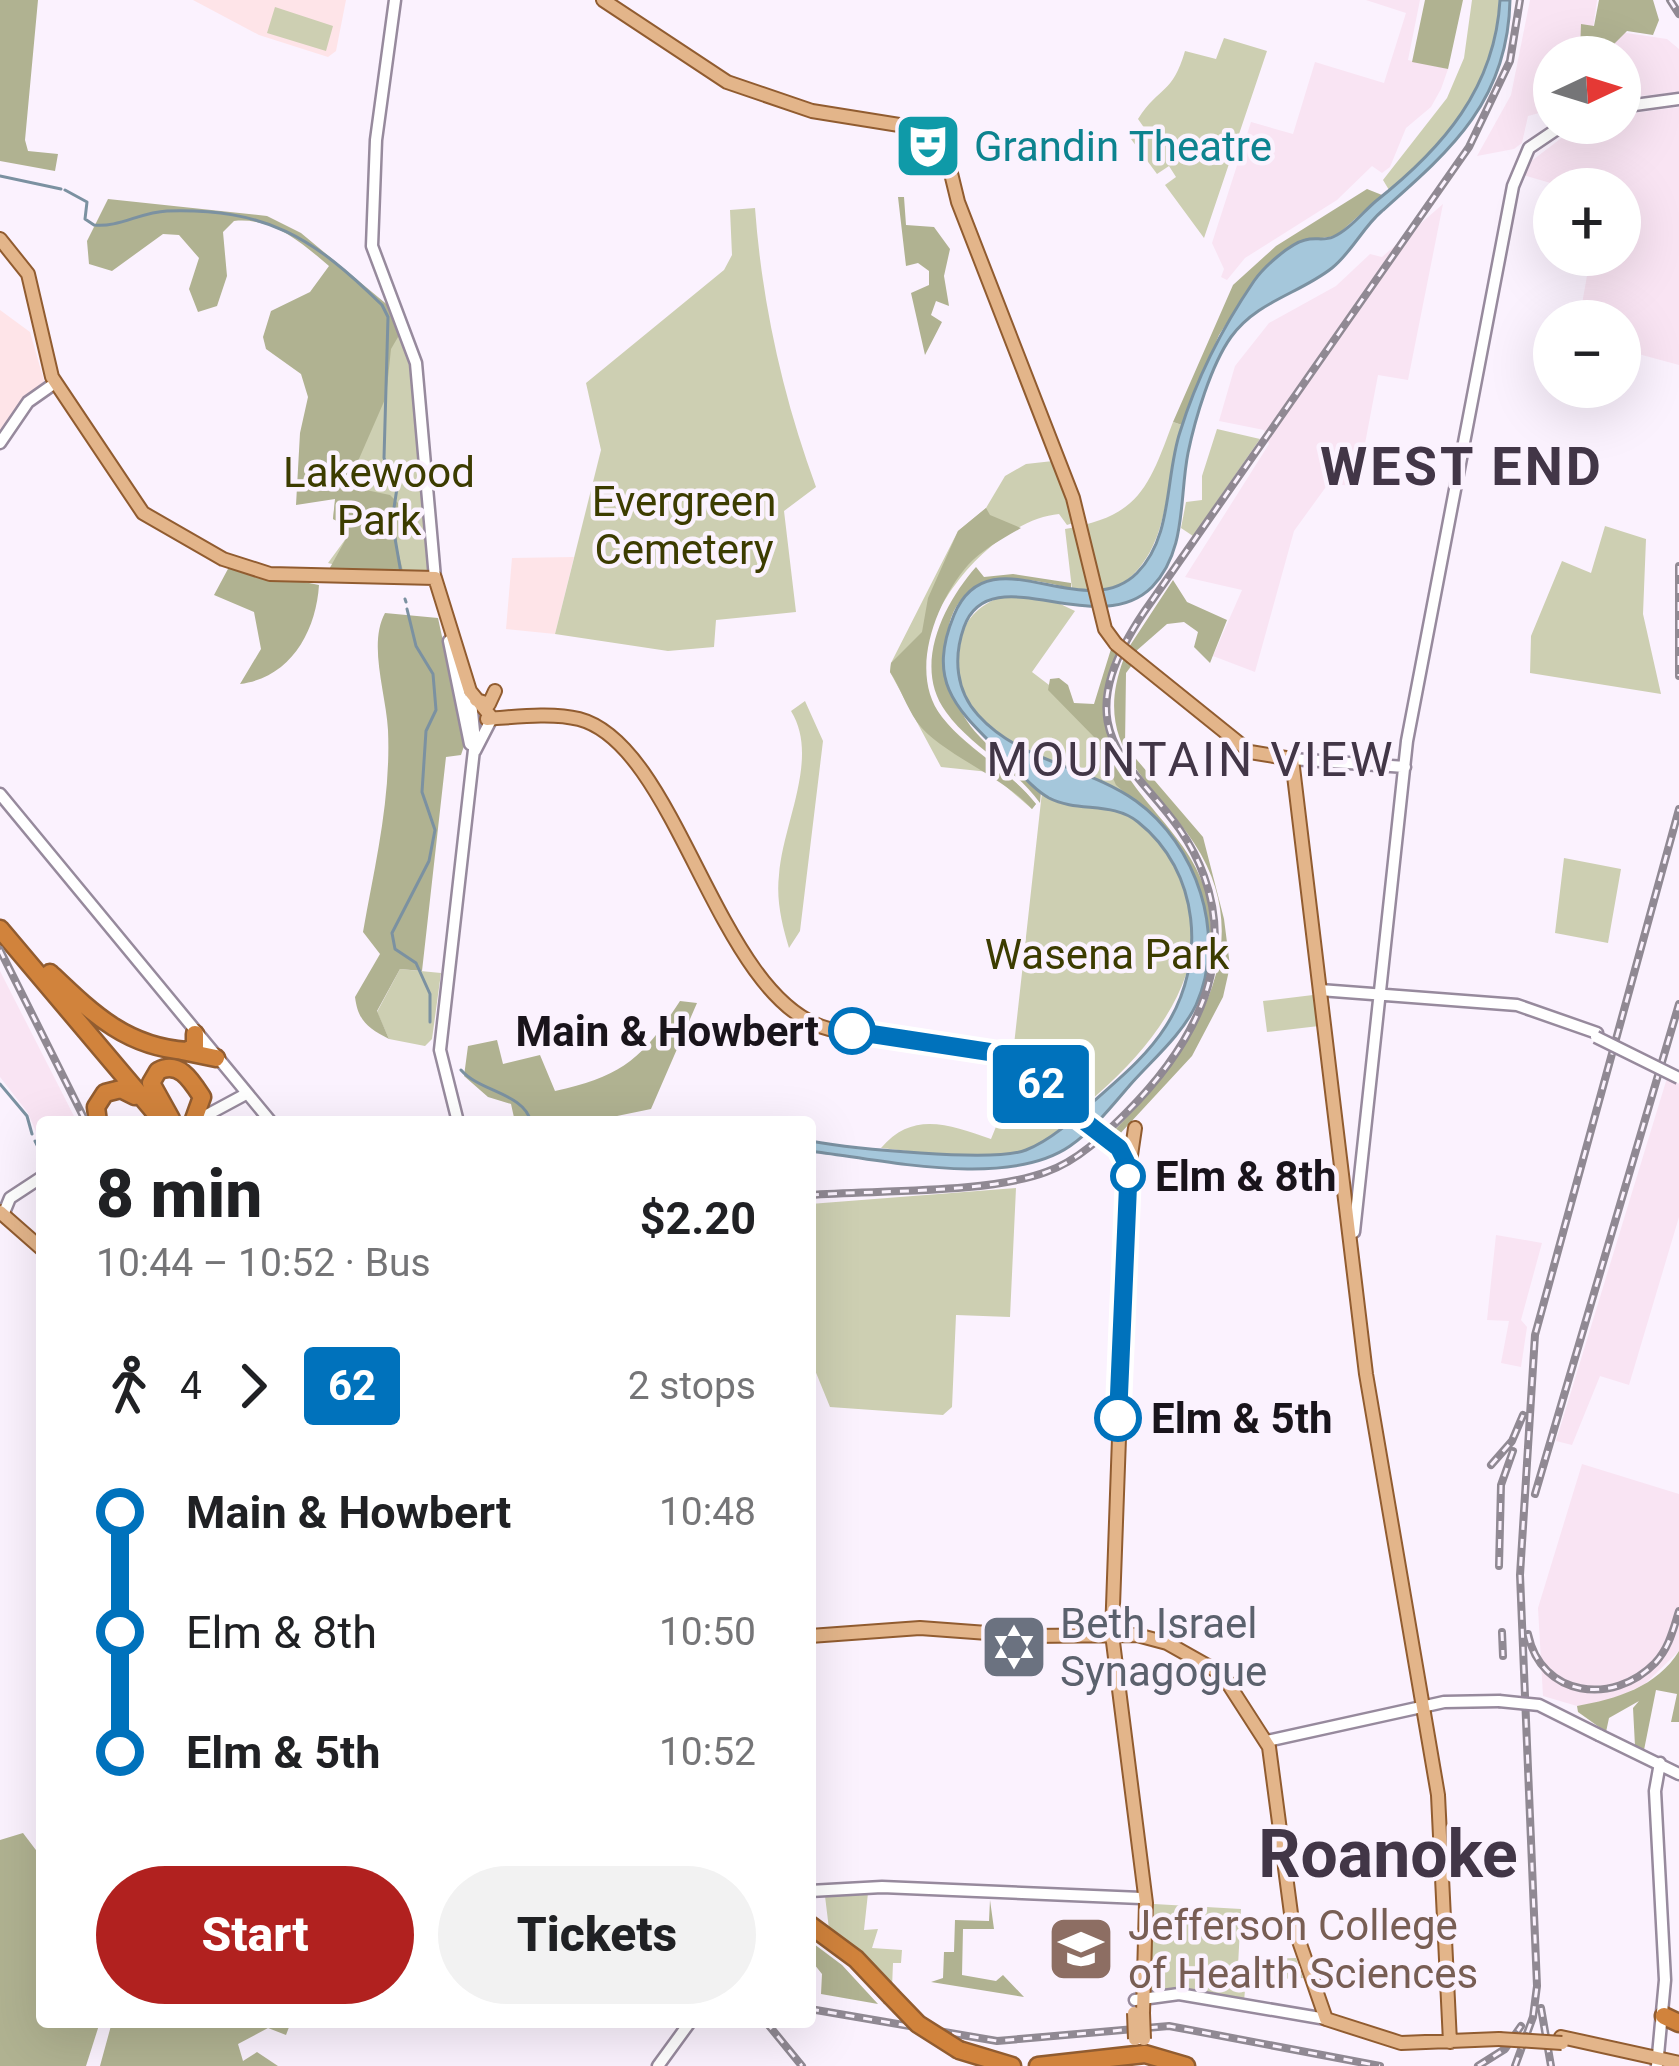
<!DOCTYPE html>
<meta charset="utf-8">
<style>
:root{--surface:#fff;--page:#f2f2f2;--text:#202124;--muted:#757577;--accent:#b1211f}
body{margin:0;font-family:Roboto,sans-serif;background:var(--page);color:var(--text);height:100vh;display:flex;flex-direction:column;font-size:45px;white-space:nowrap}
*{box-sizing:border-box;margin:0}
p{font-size:39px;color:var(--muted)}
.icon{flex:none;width:66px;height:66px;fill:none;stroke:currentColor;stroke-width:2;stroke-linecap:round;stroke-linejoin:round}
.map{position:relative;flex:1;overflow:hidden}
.drawer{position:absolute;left:36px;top:1116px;width:780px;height:912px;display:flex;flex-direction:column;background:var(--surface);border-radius:12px;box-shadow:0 12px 48px #0002}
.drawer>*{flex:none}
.badge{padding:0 24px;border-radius:9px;font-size:42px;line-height:78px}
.needle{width:78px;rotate:86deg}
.fabs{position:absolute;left:1533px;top:36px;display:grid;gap:24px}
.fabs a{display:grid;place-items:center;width:108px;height:108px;border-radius:50%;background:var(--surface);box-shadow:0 12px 48px #0002;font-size:60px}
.map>.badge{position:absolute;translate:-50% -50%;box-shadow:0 0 0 6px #fff}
.legs{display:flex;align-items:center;gap:18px;height:132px;padding:0 60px;font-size:39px}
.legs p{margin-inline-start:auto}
.headline{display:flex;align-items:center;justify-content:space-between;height:204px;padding:0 60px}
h1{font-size:66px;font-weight:800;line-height:90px}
.action{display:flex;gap:24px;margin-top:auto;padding:24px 60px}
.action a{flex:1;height:138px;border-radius:72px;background:var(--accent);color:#fff;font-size:48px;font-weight:800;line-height:138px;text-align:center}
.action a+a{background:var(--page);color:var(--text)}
ul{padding:0 60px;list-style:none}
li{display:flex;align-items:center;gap:42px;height:120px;font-size:45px}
li i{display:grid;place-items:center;width:18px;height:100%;margin:0 15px;background:currentColor}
li i::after{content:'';width:30px;height:30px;margin:-15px;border:9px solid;border-radius:50%;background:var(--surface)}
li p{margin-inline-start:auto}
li:first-child i{background:linear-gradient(#0000 50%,currentColor 0)}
li:last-child i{background:linear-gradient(currentColor 50%,#0000 0)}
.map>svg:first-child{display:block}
.industrial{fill:#f9e4f3}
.education{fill:#fee4e8}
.green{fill:#cdcfb2}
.forest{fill:#b0b291}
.water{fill:#a5c7db;stroke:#7b91a1;stroke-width:3}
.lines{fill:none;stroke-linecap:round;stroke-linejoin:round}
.stream{stroke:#7b91a1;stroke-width:3}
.secondary-casing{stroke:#978a9d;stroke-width:15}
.primary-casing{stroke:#915c30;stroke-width:16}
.motorway-casing{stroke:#915c30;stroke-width:21}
.secondary{stroke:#fff;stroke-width:10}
.primary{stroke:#e3b58a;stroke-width:12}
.motorway{stroke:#d1833c;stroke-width:16}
.rail-casing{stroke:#908993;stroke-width:8}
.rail{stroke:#fbf2fe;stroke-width:3;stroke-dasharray:9;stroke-linecap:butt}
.secondary-bridge-casing{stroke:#978a9d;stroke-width:15;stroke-linecap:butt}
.primary-bridge-casing{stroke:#915c30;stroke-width:16;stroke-linecap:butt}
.motorway-bridge-casing{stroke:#915c30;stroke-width:21;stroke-linecap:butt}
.secondary-bridge{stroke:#fff;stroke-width:10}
.primary-bridge{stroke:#e3b58a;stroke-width:12}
.motorway-bridge{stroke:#d1833c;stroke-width:16}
.line-1-casing{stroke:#fff;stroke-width:27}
.line-1{stroke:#0072bc;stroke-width:18}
.stop-1-dot{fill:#fff;stroke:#0072bc;stroke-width:6}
.labels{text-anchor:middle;stroke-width:9;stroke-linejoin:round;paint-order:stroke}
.culture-label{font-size:42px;fill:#0d838f;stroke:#fbf2fe;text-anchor:start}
.park-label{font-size:42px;fill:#3c3c00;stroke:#fbf2fe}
.stop-label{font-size:42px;font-weight:bold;fill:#19141b;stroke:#fbf2fe;text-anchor:start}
.worship-label{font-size:42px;fill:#5b616d;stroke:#fbf2fe;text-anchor:start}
.education-label{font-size:42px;fill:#785e54;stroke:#fbf2fe;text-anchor:start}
.quarter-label{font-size:48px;letter-spacing:3px;fill:#423647;stroke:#fbf2fe}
.district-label{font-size:54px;font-weight:bold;letter-spacing:3px;fill:#423647;stroke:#fbf2fe}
.town-label{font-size:66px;font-weight:bold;fill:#423647;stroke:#fbf2fe}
</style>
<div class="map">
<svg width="1679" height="2066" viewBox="0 0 1679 2066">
<rect width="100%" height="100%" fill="#fbf2fe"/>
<path class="industrial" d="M1366,0H1420L1408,60L1448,69L1441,89L1431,107L1406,128L1390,167L1382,173L1372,166L1337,200L1245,258L1227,280L1221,277L1224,269L1212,243L1251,122L1293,134L1315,62L1384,83L1406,13Z
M1530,0H1597L1593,28L1667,39L1679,49V92L1620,98V57H1554V109L1528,116L1522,143L1514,149L1477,156L1511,95Z
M1679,107V365L1620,349V321H1579L1588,270L1558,264L1560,255H1620V189H1571L1516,173L1577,126L1620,123V115Z
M1443,204L1408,380L1378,375L1357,486L1328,484L1294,531L1255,672L1213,656L1242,590L1185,577L1269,444L1264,430L1219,421L1235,366L1269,323L1336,286L1370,254L1382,257Z
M0,971L77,1122H42V1146L28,1113L0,1077Z
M1667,1078L1679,1084V1217L1629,1385L1600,1376L1572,1445L1556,1441Z
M1496,1235L1542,1243L1521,1320L1527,1327L1521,1367L1501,1363L1509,1321L1487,1320Z
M1582,1464L1679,1494V1651L1645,1684L1611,1700L1577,1706L1543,1696L1538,1608Z"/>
<path class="education" d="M193,0H346L336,51L328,57L259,35Z
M0,310L30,332L45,384L27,394L0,435Z
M574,557L555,634L506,629L512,558Z"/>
<path class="green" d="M1472,0H1499C1495,80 1450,142 1389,190L1383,180L1447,98L1464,58Z
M275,7L333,26L326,51L267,33Z
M1224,38L1267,51L1204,238L1165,185L1176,177L1169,166L1157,174L1131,139L1145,129L1138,119C1160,85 1172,95 1185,51L1216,59Z
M755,208C762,304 783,397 816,487L784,511L796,612L716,620L714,647L668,651L555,634L601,450L586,383L724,270L732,255L730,210Z
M390,307L410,354L432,573L376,576L328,563L347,537L343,524L333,519L347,400Z
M1173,422L1182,425C1162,487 1174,563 1104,594L1072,589L1065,529C1139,516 1148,489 1173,422Z
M1217,429L1260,439L1193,536L1181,528L1186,502L1202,500V476Z
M1053,461L1073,523L1067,525L1059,514C990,520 897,631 930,700C949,738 1008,768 1036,804L1032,809L989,772L941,767L890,672L891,663L958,531L986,508L1005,476L1026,464Z
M1605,526L1646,539L1643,614L1661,694L1530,673L1531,636L1562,561L1591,573Z
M1000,597L1052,600L1075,611L1032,672L1095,720L1127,795C1065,765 951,740 959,654C961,623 973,609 1000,597Z
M805,701L823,741L800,931L789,948C782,925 776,900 779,875C783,822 820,758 791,711Z
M1042,792C1075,809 1115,801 1144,827C1241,918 1180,1022 1099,1093C1077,1113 1056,1139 1027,1150C984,1166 925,1152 881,1148C913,1110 950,1125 991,1139L1002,1112L1041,1075L1013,1054Z
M1564,858L1621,869L1608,943L1555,933Z
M400,969L441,973L432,1039L425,1046L389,1039L377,1012Z
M1313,995L1319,1026L1267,1032L1263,1001Z
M1016,1188L1010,1317L956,1315L952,1407L943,1415L830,1407L810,1358V1204Z
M868,1893L864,1930L878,1929L872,1948L902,1950L901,1963H893L892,1988L829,1929L825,1896Z
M1154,1904L1241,1909L1238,1966L1265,1968L1266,1959L1296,1958L1303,1978L1246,1980L1244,2001L1149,1990Z"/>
<path class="forest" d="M0,0H38L25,140L28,151L58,154L55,171L0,161Z
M1425,0H1463L1448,69L1412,62Z
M1599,0H1653L1659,20L1653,35L1627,31L1614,44L1580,52L1581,24L1594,26Z
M1367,189L1382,195L1336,236L1301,241L1258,275L1219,335L1182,425L1173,422L1233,285L1276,246Z
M898,197H904L906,225L934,227L950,249L944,276L949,306L936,301L931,315L942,322L925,355L911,293L929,285V271L918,263L906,266Z
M108,199L267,216L301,233L390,307L401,332L391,349L386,397L355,468L366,490L390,495L398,503L397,547L404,575L327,573L347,537L343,524L333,519L335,499L296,505L300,433L308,397L301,374L266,349L263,337L271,311L310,292L329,266C302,243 273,217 234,221L223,232L227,276L217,306L198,312L189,289L199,258L179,235L163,234L112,271L89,264L87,241Z
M986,508L990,515L1021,528C1002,539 983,549 968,565C935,603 908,674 942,717C967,750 1010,770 1036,804L1032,809C1000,774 939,753 917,722C906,706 901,689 890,672L891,663L922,632L928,598L958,531Z
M229,567L319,585C316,632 290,678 240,684L261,649L254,612L214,595Z
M976,567L984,577L1013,574L1071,583V588C1043,582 1007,572 979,586C932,608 943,685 967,721C982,744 1020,772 1041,792L1040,803C1014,767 971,747 946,712C912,666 944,603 976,567Z
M1173,580L1187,602L1227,620L1210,663L1194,647L1198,632L1184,622L1167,624L1135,652L1129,647Z
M385,613L438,618L465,743L461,755L446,757L422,971L400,969L377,1011L389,1039C368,1028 358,1021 355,997L380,954L363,932C375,864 391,800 388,730C386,693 368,644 385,613Z
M1111,649L1117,653C1063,792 1217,813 1211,936C1210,949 1211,960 1204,971L1206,913L1190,865L1167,830L1116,785L1096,739L1048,690L1050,679L1059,678L1068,685L1074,703L1094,704Z
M1124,658L1132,665L1126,673L1125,746L1203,837L1224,919L1230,966L1223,997L1192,1056L1117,1137L1111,1134C1186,1058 1265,950 1194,843C1151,778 1090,747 1124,658Z
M680,1001L697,1003L651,1109L588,1122H515L511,1104L488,1097L464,1076L468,1046L497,1040L503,1064L540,1055L555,1091C623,1076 643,1058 680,1001Z
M1679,1651V1722H1671L1677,1694L1656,1690L1644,1750L1635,1746L1633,1708L1639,1701L1609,1718L1606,1732L1578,1712L1577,1706C1616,1699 1657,1687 1679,1651Z
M23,1833L42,1858V2022H100L86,2066H0V1840Z
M990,1900L994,1929H963L962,1975L996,1981L1003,1975L1024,1997L931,1982L943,1978L944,1952H954L955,1920L989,1921Z
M810,1941L842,1965L878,2004L821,1994L822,1974L810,1959Z
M112,2022H291L286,2035L268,2028L238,2044L243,2061L257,2052L278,2066H100Z"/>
<path class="water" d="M1500,0H1510C1508,101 1451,150 1382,211C1363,227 1352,252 1332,268C1299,294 1257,301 1231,337C1211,365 1195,419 1188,453C1179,498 1187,551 1152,587C1097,642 990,555 964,627C953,658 956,691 978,715C1020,762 1087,766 1136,801C1196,844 1228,935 1196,1005C1181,1036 1152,1060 1130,1085C1112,1106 1092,1131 1070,1146C1008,1189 883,1160 810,1151V1141C849,1148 994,1163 1026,1150C1051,1140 1074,1119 1094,1101C1120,1078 1147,1056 1166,1026C1207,962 1200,871 1138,822C1112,801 1078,813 1049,798C1031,788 1016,767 1001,753C957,709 926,683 954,615C989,531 1083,627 1137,573C1173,537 1165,477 1180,432C1197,377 1222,328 1254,281C1264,267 1289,244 1305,240C1315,237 1324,241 1333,237C1349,230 1363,212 1376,201C1443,148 1495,88 1500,0Z"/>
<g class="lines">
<path class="stream" d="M0,176L61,189
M65,190L87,202L85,219L94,225C118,228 141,212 167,211C266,208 313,237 382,305L388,317L384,458L397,488L392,521L401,573
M405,599L406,602
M407,609L416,646L433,674L436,710L426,731L422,792L435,830L429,861L392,933L395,949L416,963L430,994V1022
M461,1070C480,1092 524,1093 531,1122
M0,1084L27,1116L32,1134
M35,1141L42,1155"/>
<defs>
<path id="secondary" d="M395,0L376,140L372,246L416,363L435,578
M1620,107L1679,99
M0,443L28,402L55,383
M449,641L470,744
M475,751L492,718
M1292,759L1405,767
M0,794L271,1122
M1320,990L1517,1005L1597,1033
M194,1122L246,1094
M458,1122L440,1050L475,741L470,692
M3,1215L10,1198L42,1177
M1354,1232L1407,741L1513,186L1529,148L1566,123
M1599,1735L1679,1774
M1267,1741L1444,1702L1499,1701
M810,1891L882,1887L1141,1898
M1135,2000L1179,1994L1326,2019
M658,2066L690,2022
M1657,2066L1665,1980L1655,1791L1660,1763"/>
<path id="primary" d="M603,0L727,82L812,111L949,133L948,161L958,202L1073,498L1105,629L1116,644
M0,239L28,274L52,377L143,513L223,559L270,574L435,578L470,691L492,718
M1132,657L1250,752L1292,759L1366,1374L1438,1795L1450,2042
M476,700L489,704L495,691
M487,719C514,717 552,712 579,719C679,745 717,1001 829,1029L957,1044
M1119,1148L1128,1186L1112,1634L1146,1903L1143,2013
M1130,1162L1135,1128
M0,1212L42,1249
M810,1636L920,1628L1028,1636L1137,1635L1167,1643L1222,1674L1269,1747L1292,1921L1326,2019L1401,2043L1499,2039
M1561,2037L1679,2063"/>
<path id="motorway" d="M0,929L163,1122
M50,973C92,1013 126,1047 187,1051L195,1046V1034
M182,1051L216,1058
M171,1119L151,1083L158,1071C179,1060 191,1080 202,1097L193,1122
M98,1122L96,1107L105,1093L121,1089L135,1096
M810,1925L856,1959L891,1996
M1664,2016L1679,2023
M959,2050L1012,2066
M1038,2066L1145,2054L1186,2066"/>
</defs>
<use href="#secondary" class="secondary-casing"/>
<use href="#primary" class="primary-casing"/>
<use href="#motorway" class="motorway-casing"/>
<use href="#secondary" class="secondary"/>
<use href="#primary" class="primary"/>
<use href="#motorway" class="motorway"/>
<defs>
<path id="rail" d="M1670,0L1679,14
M1679,566V676
M0,950L86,1122
M810,1195C876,1190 987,1194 1046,1172C1078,1161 1103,1136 1126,1113C1190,1049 1237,968 1204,876C1166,768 1046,758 1144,612L1469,147L1510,61L1520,0
M1491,1465L1512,1441L1523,1415
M1535,1494L1679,1004
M1499,1566L1501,1485L1513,1451
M1502,1632L1503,1656
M1528,1634C1541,1697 1613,1706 1655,1663C1669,1648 1673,1630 1679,1611
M1541,2008L1551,2066
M810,2009L997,2041L1169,2026L1380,2066
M766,2022L802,2066
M1478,2066L1505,2049L1521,2026
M1515,2066L1533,2017L1537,1986L1520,1575L1535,1335L1679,809"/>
</defs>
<use href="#rail" class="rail-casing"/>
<use href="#rail" class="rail"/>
<defs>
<path id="secondary-bridge" d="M1596,1037L1679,1078
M1499,1701L1539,1705L1599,1735"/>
<path id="primary-bridge" d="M1116,644L1132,657
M1134,2013L1135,2039
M1143,2013L1144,2039
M1499,2039L1562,2043"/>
<path id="motorway-bridge" d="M891,1996L918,2024L959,2050"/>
</defs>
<use href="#secondary-bridge" class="secondary-bridge-casing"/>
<use href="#primary-bridge" class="primary-bridge-casing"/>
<use href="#motorway-bridge" class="motorway-bridge-casing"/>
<use href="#secondary-bridge" class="secondary-bridge"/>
<use href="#primary-bridge" class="primary-bridge"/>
<use href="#motorway-bridge" class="motorway-bridge"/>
</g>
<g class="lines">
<defs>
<path id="line-1" d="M852,1031L996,1053L1119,1148L1126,1162L1128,1186L1118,1418"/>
</defs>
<use href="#line-1" class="line-1-casing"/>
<use href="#line-1" class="line-1"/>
</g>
<defs>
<symbol id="theatre-square" viewBox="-11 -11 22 22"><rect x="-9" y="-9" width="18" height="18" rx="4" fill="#0f9aa8" stroke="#fbf2fe"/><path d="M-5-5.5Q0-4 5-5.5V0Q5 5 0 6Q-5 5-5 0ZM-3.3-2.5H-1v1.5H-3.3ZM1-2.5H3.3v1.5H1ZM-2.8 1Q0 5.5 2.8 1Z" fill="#fff"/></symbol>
<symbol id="synagogue-square" viewBox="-11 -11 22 22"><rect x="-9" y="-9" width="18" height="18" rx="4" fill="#6b7280" stroke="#fbf2fe"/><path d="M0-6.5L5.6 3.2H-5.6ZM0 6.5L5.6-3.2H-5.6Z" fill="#fff"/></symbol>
<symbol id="university-square" viewBox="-11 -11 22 22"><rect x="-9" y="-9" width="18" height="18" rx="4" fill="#8d6e63" stroke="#fbf2fe"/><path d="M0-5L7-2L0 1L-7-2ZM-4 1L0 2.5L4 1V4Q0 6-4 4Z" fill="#fff"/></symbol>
</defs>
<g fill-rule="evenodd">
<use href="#theatre-square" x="890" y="108" width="76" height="76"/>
<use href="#synagogue-square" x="976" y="1609" width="76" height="76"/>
<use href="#university-square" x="1043" y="1911" width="76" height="76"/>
</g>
<g class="stop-1-dot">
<circle cx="852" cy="1031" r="21"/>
<circle cx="1128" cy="1176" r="15"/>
<circle cx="1118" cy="1418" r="21"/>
</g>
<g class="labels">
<g class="culture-label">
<text x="974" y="161">Grandin Theatre</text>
</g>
<g class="park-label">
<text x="379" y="487">Lakewood<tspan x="379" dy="48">Park</tspan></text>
<text x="684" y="516">Evergreen<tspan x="684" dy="48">Cemetery</tspan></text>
<text x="1107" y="969">Wasena Park</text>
</g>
<g class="stop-label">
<text x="819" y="1046" text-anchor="end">Main &amp; Howbert</text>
<text x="1155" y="1191">Elm &amp; 8th</text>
<text x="1151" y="1433">Elm &amp; 5th</text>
</g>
<g class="worship-label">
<text x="1060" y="1638">Beth Israel<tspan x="1060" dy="48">Synagogue</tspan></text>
</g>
<g class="education-label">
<text x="1128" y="1940">Jefferson College<tspan x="1128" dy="48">of Health Sciences</tspan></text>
</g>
<g class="quarter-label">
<text x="1191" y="776">MOUNTAIN VIEW</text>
</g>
<g class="district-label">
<text x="1462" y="485">WEST END</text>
</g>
<g class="town-label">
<text x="1388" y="1877">Roanoke</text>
</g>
</g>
</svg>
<div class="fabs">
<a><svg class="needle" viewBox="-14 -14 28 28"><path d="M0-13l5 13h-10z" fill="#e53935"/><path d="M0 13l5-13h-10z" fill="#757577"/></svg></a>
<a>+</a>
<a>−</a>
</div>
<b class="badge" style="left:1041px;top:1084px;background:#0072bc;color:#fff">62</b>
<section class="drawer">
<div class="headline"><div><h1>8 min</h1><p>10:44 – 10:52 · Bus</p></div><b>$2.20</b></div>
<div class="legs"><svg class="icon" aria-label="walk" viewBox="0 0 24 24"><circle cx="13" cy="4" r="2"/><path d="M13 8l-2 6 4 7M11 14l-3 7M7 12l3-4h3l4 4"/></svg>4<svg class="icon" aria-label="forward" viewBox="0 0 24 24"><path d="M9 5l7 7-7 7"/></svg><b class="badge" style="background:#0072bc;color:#fff">62</b><p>2 stops</p></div>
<ul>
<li><i style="color:#0072bc"></i><b>Main &amp; Howbert</b><p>10:48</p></li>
<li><i style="color:#0072bc"></i><span>Elm &amp; 8th</span><p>10:50</p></li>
<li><i style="color:#0072bc"></i><b>Elm &amp; 5th</b><p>10:52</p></li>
</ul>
<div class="action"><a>Start</a><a>Tickets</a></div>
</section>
</div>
